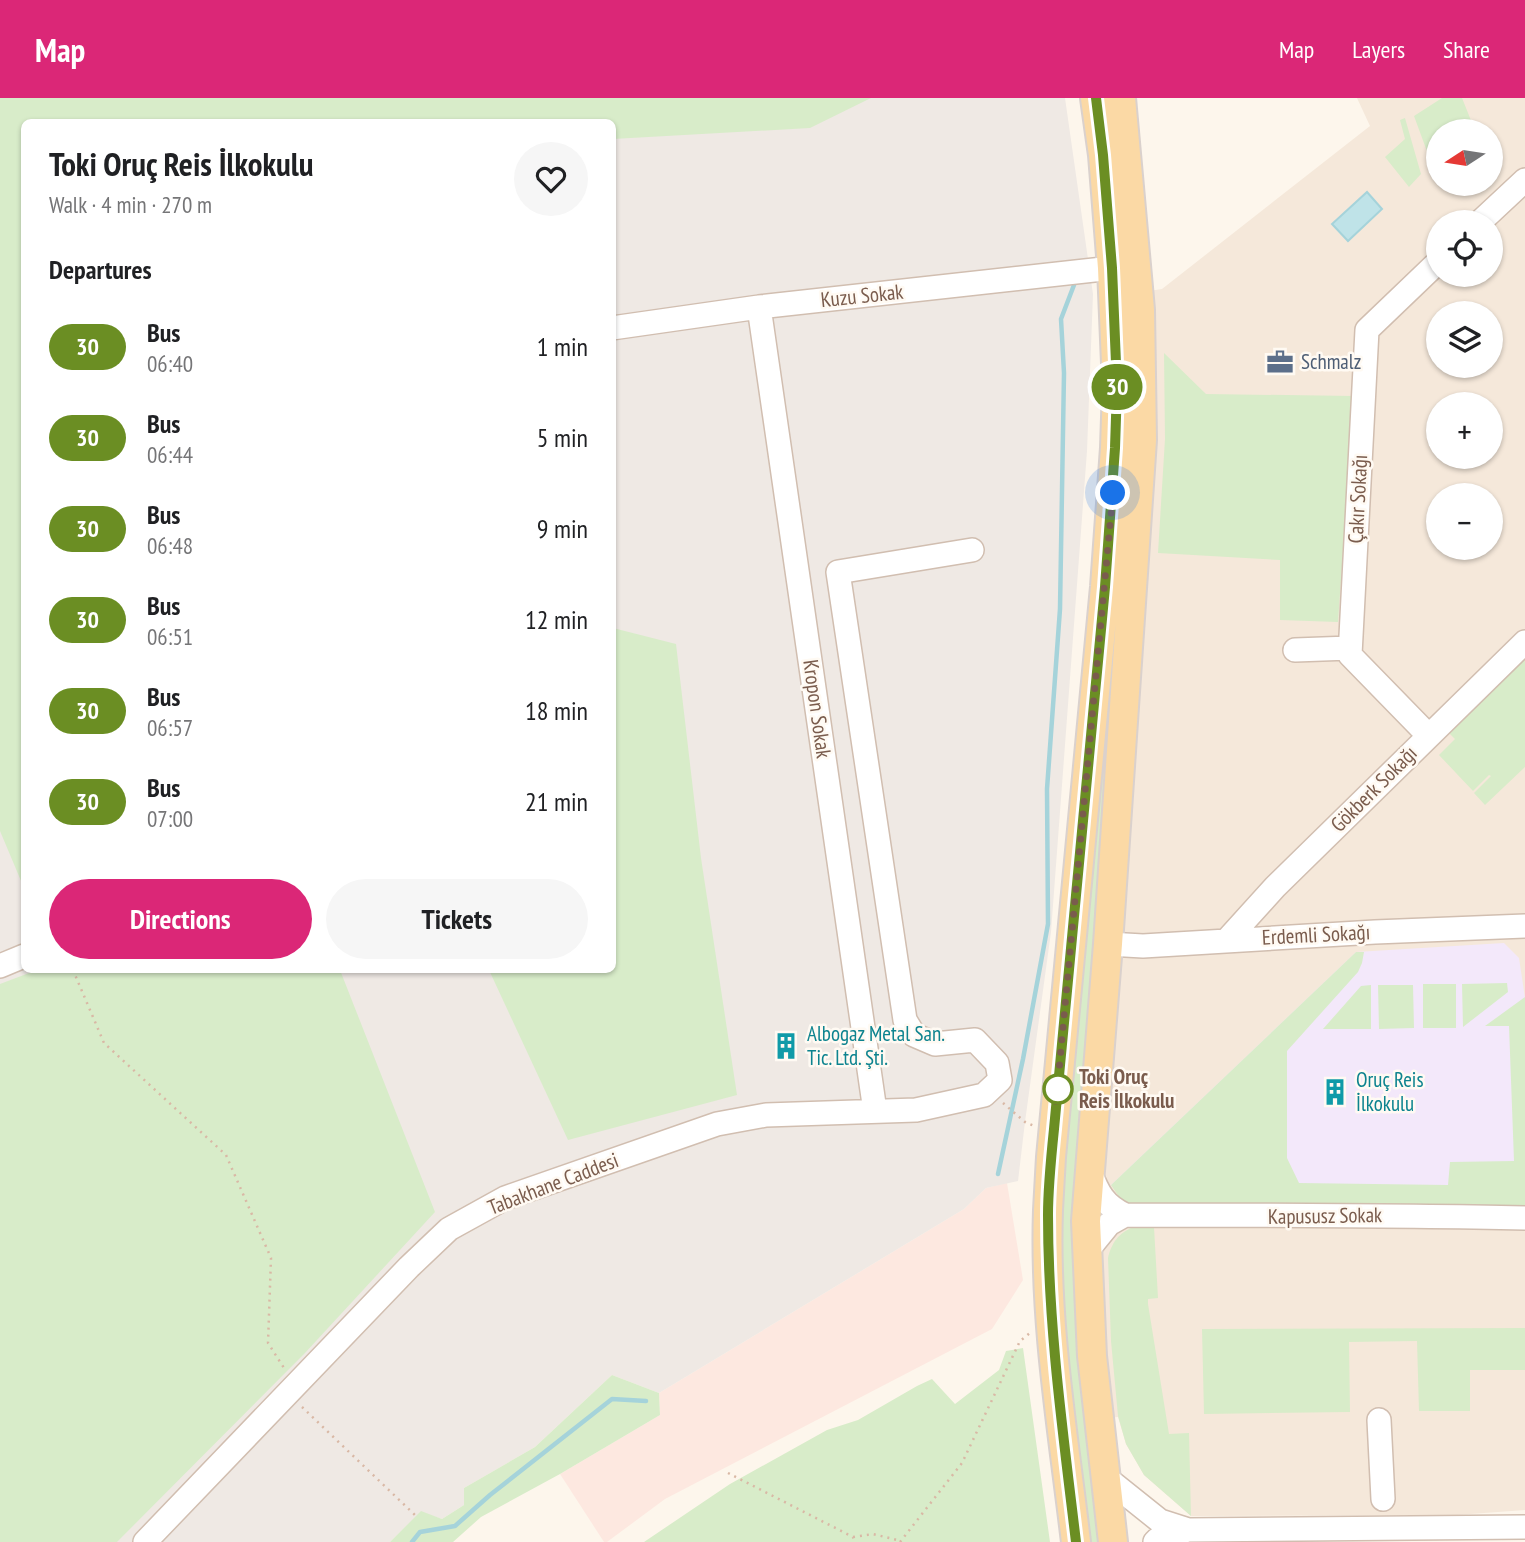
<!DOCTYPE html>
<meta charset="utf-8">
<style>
:root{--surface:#fff;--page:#f6f6f6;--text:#202124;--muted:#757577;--accent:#db2777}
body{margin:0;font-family:"PT Sans Narrow",sans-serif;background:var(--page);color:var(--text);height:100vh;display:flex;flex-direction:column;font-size:26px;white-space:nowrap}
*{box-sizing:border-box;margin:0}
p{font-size:23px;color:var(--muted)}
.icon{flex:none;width:38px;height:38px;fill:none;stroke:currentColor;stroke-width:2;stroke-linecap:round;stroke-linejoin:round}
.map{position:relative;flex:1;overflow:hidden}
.drawer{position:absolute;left:21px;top:21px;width:595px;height:854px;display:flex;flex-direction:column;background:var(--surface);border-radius:10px;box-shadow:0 2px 5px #0004}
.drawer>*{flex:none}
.badge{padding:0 14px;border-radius:23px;font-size:24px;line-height:46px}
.needle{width:46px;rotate:258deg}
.controls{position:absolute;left:1426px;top:21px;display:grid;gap:14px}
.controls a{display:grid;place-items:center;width:77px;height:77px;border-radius:50%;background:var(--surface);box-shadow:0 2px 5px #0004;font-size:35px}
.you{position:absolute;width:35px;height:35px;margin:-18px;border:5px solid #fff;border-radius:50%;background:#1a73e8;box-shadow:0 0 0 10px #1a73e833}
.map>.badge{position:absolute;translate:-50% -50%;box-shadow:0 0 0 4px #fff}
h2{padding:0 28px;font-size:26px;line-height:63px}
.round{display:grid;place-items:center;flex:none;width:74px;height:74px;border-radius:37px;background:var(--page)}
.head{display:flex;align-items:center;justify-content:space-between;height:119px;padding:0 28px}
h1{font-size:33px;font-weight:800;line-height:52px}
.cta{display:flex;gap:14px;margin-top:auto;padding:14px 28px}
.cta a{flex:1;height:80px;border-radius:42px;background:var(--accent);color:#fff;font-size:28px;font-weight:800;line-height:80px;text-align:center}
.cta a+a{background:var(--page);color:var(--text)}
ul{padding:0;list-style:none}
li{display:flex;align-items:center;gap:21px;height:91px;padding:0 28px}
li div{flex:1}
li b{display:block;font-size:26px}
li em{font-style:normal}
li .badge{min-width:77px;font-weight:700;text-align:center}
header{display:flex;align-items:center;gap:42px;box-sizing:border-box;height:98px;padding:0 35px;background:var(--accent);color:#fff}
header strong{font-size:33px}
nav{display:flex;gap:38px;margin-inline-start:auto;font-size:24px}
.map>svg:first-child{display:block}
.residential{fill:#f5e8da;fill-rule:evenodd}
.commercial{fill:#fde8e0}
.industrial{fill:#efe9e4;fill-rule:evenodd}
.education{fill:#f3e8fa}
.green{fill:#d8ecc9}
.water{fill:#bfe3e8;stroke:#a5d3da;stroke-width:2}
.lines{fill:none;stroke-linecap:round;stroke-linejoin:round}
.stream{stroke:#a5d3da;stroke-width:4.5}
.minor-casing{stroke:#d1beb0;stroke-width:26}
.major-casing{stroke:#dad1cd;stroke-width:32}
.path{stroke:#d9b8a5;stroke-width:2.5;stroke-dasharray:2 5;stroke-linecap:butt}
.minor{stroke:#fff;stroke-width:23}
.major{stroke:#fbd9a5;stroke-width:28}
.line-casing{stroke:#fff;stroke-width:16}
.line{stroke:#6b8e23;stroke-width:10}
.walk{stroke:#7a5c4d;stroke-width:7;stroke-dasharray:0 12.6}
.stop-dot{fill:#fff;stroke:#6b8e23;stroke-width:3.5}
.labels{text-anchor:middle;stroke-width:5;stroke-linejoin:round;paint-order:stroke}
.street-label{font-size:21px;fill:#7a5c4d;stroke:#fffaf3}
.service-label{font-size:21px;fill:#4e5e75;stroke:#fffaf3;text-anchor:start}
.culture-label{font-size:21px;fill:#0d838f;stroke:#fffaf3;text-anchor:start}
.stop-label{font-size:21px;font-weight:bold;fill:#7a5c4d;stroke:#fffaf3;text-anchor:start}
</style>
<header>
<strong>Map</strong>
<nav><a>Map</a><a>Layers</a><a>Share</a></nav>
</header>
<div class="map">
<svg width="1525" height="1444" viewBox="0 0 1525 1444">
<rect width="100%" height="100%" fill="#fdf6ec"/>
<path class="residential" d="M1357,0H1525V1412L1457,1417L1191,1418L1144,1377L1126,1346L1118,1319L1107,1320L1098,1153L1149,193L1162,191L1370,28ZM1438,33H1491V86H1438ZM1438,124H1491V177H1438ZM1438,215H1491V268H1438ZM1438,306H1491V359H1438ZM1438,397H1491V450H1438Z"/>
<path class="commercial" d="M1007,1085L1023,1182L992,1231L665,1401L607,1444H604L560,1376L660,1317L659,1295L964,1111L986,1090Z"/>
<path class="industrial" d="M0,0H1065L1093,196L1087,353L1051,834L1025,1024L1018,1083L986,1090L964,1111L659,1295L612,1277L535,1349L464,1390V1407L442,1421L421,1414L390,1444H0ZM24,24H612V872H24Z"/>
<path class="education" d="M1504,845L1519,860L1525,900V1107L1111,1087L1356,854Z"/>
<path class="green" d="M0,0H871L810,30L613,41L612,24H24V790L0,733Z
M1442,0H1462L1474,30L1470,33H1438V61L1432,67L1414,18Z
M1405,20L1421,76L1409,89L1385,59L1405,41L1400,22Z
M1164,255L1206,296L1354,298L1338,524L1280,522V462L1158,455L1165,341Z
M1132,352L1074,1138L1099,1444H1088C1079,1368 1068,1291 1064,1215C1060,1157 1063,1100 1066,1043Z
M613,530L676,546L701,760L737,997L568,1042L489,872H612Z
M1525,561V669L1485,707L1474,695L1491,678L1489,677L1473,693L1439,657L1455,641L1449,635Z
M1356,854H1364L1362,865L1358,874L1287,953V1060L1299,1085L1448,1087L1450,1064L1514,1063L1509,928H1485L1525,899V1107L1126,1109L1111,1087Z
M37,872H340L435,1114L305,1255L117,1444H0V886Z
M1507,885L1508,894L1463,929L1462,886Z
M1423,886H1456V930H1423Z
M1371,887V931H1323L1361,888Z
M1378,887H1413L1414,930L1379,931Z
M1133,1129H1154L1158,1200L1148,1201V1206L1169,1336L1189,1335L1191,1418L1144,1377L1126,1346L1118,1318L1111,1243L1108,1160C1112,1144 1118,1136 1133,1129Z
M1525,1230V1272H1470V1313H1419L1417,1243L1349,1244L1350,1314L1204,1316L1202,1231Z
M1023,1250L1050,1444H644L730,1386L827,1332L858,1322L917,1288L932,1281L955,1306L999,1272L1006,1253Z
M612,1277L659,1295L660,1317L560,1376L481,1419L453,1444H390L421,1413L442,1421L464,1407V1390L535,1349Z"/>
<path class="water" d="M1367,94L1382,111L1348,143L1332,126Z"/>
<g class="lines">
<path class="stream" d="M998,1076L1023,961L1048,826L1047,691L1060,511L1064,275L1061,221L1074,187
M412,1444L420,1434L455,1428L490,1397L612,1301L646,1303"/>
<defs>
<path id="minor" d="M1480,124L1525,82
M759,209L875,1013
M612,230L759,209L1112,170
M1295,552L1350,550
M1428,637L1350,557L1367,232L1438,164
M1227,842L1275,789L1525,544
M1108,846L1143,848L1375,834L1525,828
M0,868L24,858
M1090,1074C1098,1095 1104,1107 1125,1117C1258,1117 1392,1117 1525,1120
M1087,1153L1109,1126L1125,1117
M1379,1322L1383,1401
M1105,1379L1160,1423L1188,1432
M145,1444L409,1169L449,1131L505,1100L717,1026L766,1017L916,1012L984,997L1000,982L997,965L975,942L935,946L914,937L905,922L838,474L972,452
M1155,1444L1158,1441L1188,1432L1525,1429"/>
<path id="major" d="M1076,1444C1063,1334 1044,1223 1048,1112C1049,1094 1050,1076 1051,1059L1105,489L1115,350L1117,289L1112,170L1103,57L1095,0
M1113,1444L1092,1258L1086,1123L1108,846L1142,342L1140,212L1121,0"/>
</defs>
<use href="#minor" class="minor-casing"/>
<use href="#major" class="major-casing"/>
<path class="path" d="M73,872L104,945L226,1057L271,1160L268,1245L284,1270
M1003,1005L1025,1024L1034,1028
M302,1309L416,1418
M728,1375L853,1439L854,1444
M853,1439L873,1436L901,1443
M900,1444L962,1365L1020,1243L1030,1235"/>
<use href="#minor" class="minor"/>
<use href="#major" class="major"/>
</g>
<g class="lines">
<defs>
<path id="line" d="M1076,1444C1063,1335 1048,1227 1048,1117C1048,1089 1051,1060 1054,1031L1105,489L1115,350L1117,289L1112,170L1103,57L1096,0"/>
</defs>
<use href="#line" class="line-casing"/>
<use href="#line" class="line"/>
<path class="walk" d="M1058,991L1056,1004L1113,395"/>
</g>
<defs>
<symbol id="office-bare" viewBox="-9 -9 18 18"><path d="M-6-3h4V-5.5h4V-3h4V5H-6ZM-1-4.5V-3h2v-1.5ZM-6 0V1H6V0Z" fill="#5c6f8a" stroke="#fffaf3" stroke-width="2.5" paint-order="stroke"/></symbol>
<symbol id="building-bare" viewBox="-9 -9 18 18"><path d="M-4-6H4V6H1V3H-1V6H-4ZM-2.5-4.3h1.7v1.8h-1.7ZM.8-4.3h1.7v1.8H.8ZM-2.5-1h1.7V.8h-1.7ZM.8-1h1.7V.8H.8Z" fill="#0f9aa8" stroke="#fffaf3" stroke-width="2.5" paint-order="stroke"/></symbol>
</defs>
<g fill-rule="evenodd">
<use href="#office-bare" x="1261" y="245" width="38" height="38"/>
<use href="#building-bare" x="767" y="929" width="38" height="38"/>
<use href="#building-bare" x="1316" y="975" width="38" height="38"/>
</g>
<circle class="stop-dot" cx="1058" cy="991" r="14"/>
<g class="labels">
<g class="street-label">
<text transform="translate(862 198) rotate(-6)" y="7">Kuzu Sokak</text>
<text transform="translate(1358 401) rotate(-87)" y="7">Çakır Sokağı</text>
<text transform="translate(817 611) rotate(82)" y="7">Kropon Sokak</text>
<text transform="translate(1374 691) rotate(-45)" y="7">Gökberk Sokağı</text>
<text transform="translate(1316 837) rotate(-3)" y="7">Erdemli Sokağı</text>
<text transform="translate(553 1086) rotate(-21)" y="7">Tabakhane Caddesi</text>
<text transform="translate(1325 1118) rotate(-1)" y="7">Kapususz Sokak</text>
</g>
<g class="service-label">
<text x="1301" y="271">Schmalz</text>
</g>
<g class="culture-label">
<text x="807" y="943">Albogaz Metal San.<tspan x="807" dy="24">Tic. Ltd. Şti.</tspan></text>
<text x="1356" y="989">Oruç Reis<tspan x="1356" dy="24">İlkokulu</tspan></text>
</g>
<g class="stop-label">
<text x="1079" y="986">Toki Oruç<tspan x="1079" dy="24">Reis İlkokulu</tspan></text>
</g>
</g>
</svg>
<div class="controls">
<a><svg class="needle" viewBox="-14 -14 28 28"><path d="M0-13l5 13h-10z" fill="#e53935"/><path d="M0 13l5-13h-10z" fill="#757577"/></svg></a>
<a><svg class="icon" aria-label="locate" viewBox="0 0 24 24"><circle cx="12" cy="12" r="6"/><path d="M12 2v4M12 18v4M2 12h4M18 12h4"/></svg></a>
<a><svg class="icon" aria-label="layers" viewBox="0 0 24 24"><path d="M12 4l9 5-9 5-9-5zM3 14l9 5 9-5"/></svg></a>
<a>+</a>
<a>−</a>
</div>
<div class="you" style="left:1113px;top:395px"></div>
<b class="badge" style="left:1117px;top:289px;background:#6b8e23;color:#fff">30</b>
<section class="drawer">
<div class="head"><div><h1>Toki Oruç Reis İlkokulu</h1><p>Walk · 4 min · 270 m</p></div><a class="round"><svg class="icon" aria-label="heart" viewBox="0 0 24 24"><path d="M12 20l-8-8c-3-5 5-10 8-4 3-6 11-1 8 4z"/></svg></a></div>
<h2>Departures</h2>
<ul>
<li><span class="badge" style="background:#6b8e23;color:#fff">30</span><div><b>Bus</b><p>06:40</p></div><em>1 min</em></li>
<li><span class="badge" style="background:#6b8e23;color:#fff">30</span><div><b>Bus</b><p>06:44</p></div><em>5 min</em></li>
<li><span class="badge" style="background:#6b8e23;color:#fff">30</span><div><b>Bus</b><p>06:48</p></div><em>9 min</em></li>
<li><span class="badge" style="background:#6b8e23;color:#fff">30</span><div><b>Bus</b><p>06:51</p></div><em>12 min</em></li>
<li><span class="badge" style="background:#6b8e23;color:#fff">30</span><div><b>Bus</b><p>06:57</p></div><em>18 min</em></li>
<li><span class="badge" style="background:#6b8e23;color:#fff">30</span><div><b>Bus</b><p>07:00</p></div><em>21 min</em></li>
</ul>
<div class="cta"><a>Directions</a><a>Tickets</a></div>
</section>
</div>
